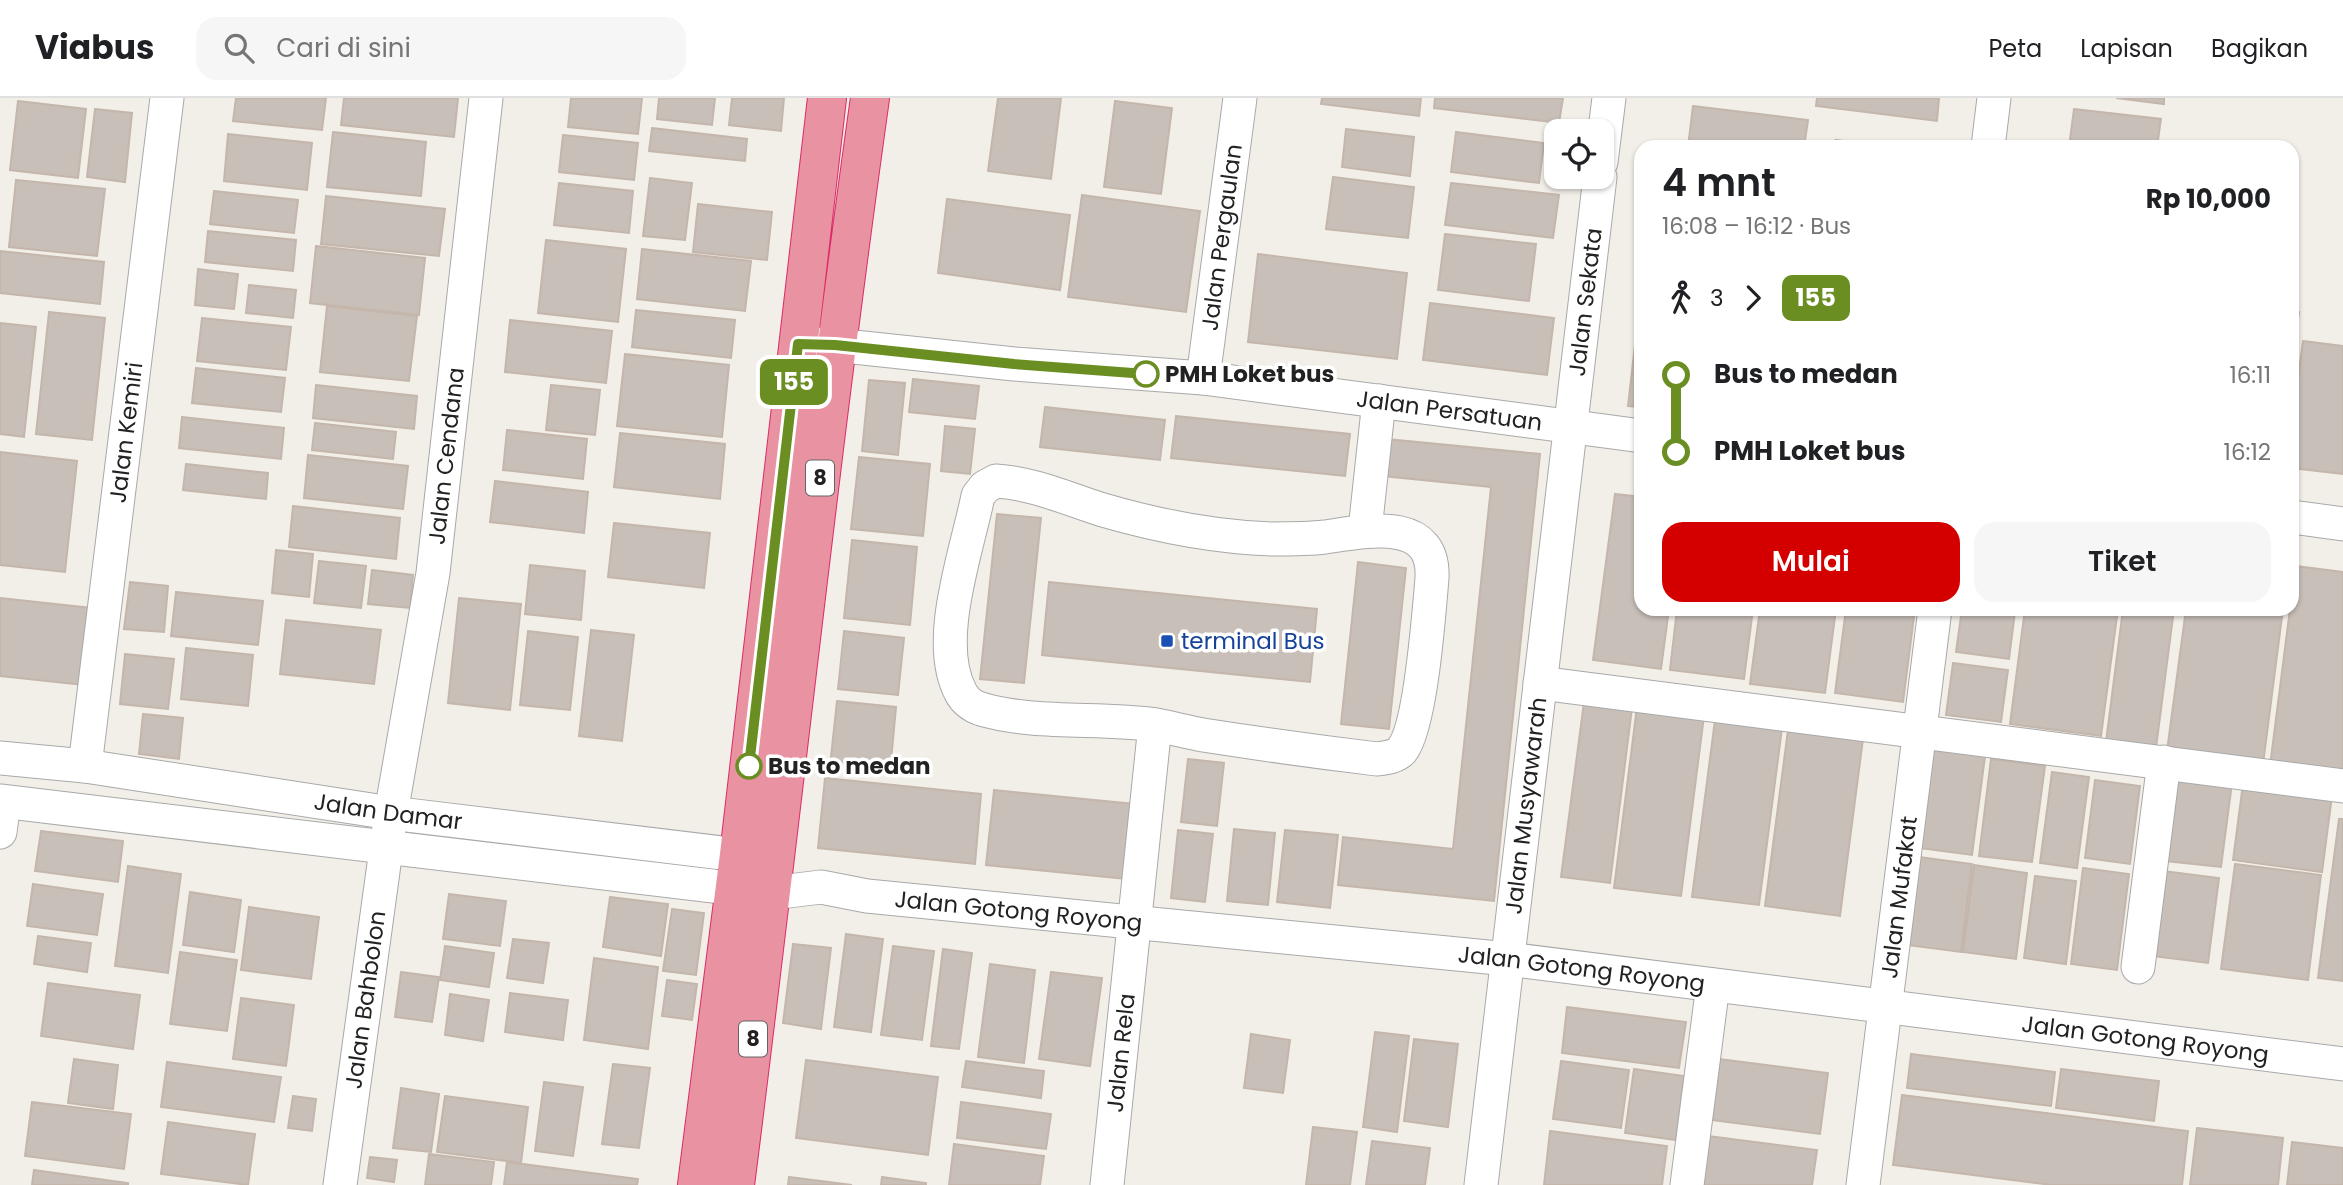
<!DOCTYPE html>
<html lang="id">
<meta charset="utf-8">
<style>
:root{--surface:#fff;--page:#f6f6f6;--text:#202124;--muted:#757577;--line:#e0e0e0;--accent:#d40000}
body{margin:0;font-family:Poppins,sans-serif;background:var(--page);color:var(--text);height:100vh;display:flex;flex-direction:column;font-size:26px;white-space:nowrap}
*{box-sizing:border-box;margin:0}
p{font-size:23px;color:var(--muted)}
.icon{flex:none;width:38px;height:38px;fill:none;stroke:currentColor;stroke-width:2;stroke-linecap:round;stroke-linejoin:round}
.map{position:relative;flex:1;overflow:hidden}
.side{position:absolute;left:1634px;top:42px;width:665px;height:476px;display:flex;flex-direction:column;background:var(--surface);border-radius:21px;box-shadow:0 2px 5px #0004}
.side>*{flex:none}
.badge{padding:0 14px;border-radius:10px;font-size:24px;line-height:46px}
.tools{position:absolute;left:1544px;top:21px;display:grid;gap:14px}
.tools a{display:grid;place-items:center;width:70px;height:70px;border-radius:14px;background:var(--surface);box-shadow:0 2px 5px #0004;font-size:35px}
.map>.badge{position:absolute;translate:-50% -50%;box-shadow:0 0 0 4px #fff}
.legs{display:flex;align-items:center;gap:10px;height:77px;padding:0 28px;font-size:23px}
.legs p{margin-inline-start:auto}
.overview{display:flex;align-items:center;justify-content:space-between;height:119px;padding:0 28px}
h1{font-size:38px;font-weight:600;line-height:52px}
.cta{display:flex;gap:14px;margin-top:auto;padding:14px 28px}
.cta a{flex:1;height:80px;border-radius:21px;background:var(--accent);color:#fff;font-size:28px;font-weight:600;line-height:80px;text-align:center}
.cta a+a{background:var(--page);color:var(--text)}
ul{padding:0 28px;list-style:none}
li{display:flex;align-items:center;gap:24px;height:77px;font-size:26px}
li i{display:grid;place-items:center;width:10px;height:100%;margin:0 9px;background:currentColor}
li i::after{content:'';width:18px;height:18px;margin:-9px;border:5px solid;border-radius:50%;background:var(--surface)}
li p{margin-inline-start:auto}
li:first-child i{background:linear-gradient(#0000 50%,currentColor 0)}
li:last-child i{background:linear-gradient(currentColor 50%,#0000 0)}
header{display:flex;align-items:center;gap:42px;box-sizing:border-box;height:98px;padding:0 35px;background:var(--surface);border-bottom:2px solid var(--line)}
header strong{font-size:33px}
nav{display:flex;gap:38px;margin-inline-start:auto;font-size:24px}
.search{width:490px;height:63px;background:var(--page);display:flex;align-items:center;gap:18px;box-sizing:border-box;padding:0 24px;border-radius:21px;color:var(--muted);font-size:26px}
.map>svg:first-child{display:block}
.building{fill:#c7bfb8;stroke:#c4b6ab;stroke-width:2}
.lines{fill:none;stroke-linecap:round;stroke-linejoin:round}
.minor-casing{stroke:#a9a9a9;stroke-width:35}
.highway-casing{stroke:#dc2a67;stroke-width:40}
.minor{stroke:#fff;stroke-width:33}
.highway{stroke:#e892a2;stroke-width:38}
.line-1-casing{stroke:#fff;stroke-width:16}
.line-1{stroke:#6b8e23;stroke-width:10}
.stop-1-dot{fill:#fff;stroke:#6b8e23;stroke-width:3.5}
.transit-dot{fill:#1a4fb4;stroke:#fff;stroke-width:2.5}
.labels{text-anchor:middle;stroke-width:7;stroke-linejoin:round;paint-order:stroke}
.shield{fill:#fff;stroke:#646464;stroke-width:2}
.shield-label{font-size:21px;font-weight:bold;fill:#222}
.street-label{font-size:23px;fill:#222;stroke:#fff}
.stop-label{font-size:23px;font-weight:bold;fill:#222;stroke:#fff;text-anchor:start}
.transit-label{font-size:23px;fill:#164399;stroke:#fff;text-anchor:start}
</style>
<header>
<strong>Viabus</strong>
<div class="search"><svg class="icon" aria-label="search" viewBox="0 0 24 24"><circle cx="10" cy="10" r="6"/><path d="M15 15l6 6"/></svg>Cari di sini</div>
<nav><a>Peta</a><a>Lapisan</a><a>Bagikan</a></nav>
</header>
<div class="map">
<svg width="2343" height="1087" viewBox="0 0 2343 1087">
<rect width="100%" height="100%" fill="#f2efe9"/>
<path class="building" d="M236,0H326L322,32L233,23Z
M344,0H458L454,39L341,27Z
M571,0H642L638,36L568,29Z
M659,0H715L712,27L657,21Z
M732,0H784L781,33L729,27Z
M998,0H1061L1051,81L988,73Z
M1322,0H1421L1419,18L1321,6Z
M1435,0H1563L1559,25L1434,10Z
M1817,0H1939L1937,23L1816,8Z
M2116,0H2164V6Z
M18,3L86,11L78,80L10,72Z
M1115,3L1172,10L1161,96L1104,89Z
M1693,8L1808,22L1804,49H1688Z
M95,11L132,15L125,84L87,79Z
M2074,11L2161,21L2157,49H2069Z
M652,30L747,41L745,63L649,53Z
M1346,31L1414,39L1410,78L1342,69Z
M333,34L426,44L421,98L327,89Z
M1456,34L1544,45L1539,85L1451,74Z
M228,36L312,45L307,92L224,83Z
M563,37L638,45L634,82L559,74Z
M1836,42L1891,49H1836Z
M1333,79L1414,89L1408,140L1326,131Z
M650,80L692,85L685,142L643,138Z
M16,82L105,91L97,158L9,149Z
M559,85L633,93L629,135L554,127Z
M1451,85L1559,97L1553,140L1445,127Z
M214,93L298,102L294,135L210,126Z
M1082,97L1200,113L1186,214L1068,199Z
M326,98L445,111L439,158L321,146Z
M947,101L1070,117L1060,192L938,175Z
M698,106L772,114L767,162L693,154Z
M208,133L296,142L293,173L205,164Z
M1445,136L1536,146L1529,203L1438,192Z
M546,142L626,151L618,224L538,215Z
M316,148L425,160L419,217L310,205Z
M642,151L751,163L745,213L637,201Z
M0,153L104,164L100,206L0,195Z
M1258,156L1407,175L1397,261L1248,244Z
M198,171L238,176L234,211L195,207Z
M249,187L296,192L293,220L246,215Z
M1640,203H1642V309L1628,308Z
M1430,205L1554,220L1547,277L1423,262Z
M327,208L417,218L409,283L320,274Z
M636,212L735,222L731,260L632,249Z
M2292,213L2299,214L2292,268Z
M49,214L105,220L92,342L36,336Z
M202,220L291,229L286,272L197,263Z
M510,222L612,233L606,285L505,274Z
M0,225L36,229L24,339L0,336Z
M2303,243L2343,248V376L2292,370V324Z
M625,256L729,267L722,339L617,328Z
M196,270L285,280L281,314L192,305Z
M913,281L979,288L975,321L909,314Z
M869,282L905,285L898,357L862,353Z
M316,287L417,298L414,331L313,320Z
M551,287L600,292L595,337L546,332Z
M1045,309L1165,322L1160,362L1040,349Z
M1176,318L1350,336L1345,378L1171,360Z
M182,319L284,330L281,361L179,350Z
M315,325L396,334L393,361L312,352Z
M945,328L975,331L970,376L941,373Z
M507,332L587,341L583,381L503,372Z
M620,335L725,346L720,401L614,389Z
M1387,341L1540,356L1494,803L1338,787L1343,739L1453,751L1491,389L1383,378Z
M0,354L77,363L65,474L0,467Z
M308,357L408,368L403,411L304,400Z
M859,359L930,366L923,438L851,431Z
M186,366L268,375L266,401L183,392Z
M495,383L588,394L584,435L490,424Z
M1615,396L1642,399V511H1669L1661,571L1593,562Z
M293,408L400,420L396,461L289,449Z
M997,416L1041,420L1024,585L980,581Z
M614,425L710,435L704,490L608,479Z
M852,442L917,449L910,527L844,520Z
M276,452L313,456L309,499L272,495Z
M319,463L366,468L361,510L314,505Z
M1358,464L1406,470L1389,631L1341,626Z
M530,467L585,473L581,522L525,516Z
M2296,468L2343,474V678L2270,668L2290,511H2292Z
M372,472L413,477L410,510L368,506Z
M130,484L168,488L164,534L124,531Z
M1049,484L1317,511L1310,584L1042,557Z
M176,494L263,503L258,547L171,538Z
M0,500L91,510L83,587L0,578Z
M459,500L521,506L510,612L448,605Z
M1677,511H1753L1744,581L1670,572Z
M1760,511H1836L1825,595L1750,586Z
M1846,511H1915L1903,604L1835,595Z
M1962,511L2015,514L2009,561L1956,554Z
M2025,511H2118L2101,638L2010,626Z
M2123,511H2174L2156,650L2106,644Z
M2186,511H2283L2263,666L2167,653Z
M286,522L381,532L374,586L280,576Z
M591,532L634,537L622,643L579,638Z
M528,533L578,539L570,612L520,607Z
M844,533L904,540L898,597L838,591Z
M186,550L253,557L248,608L181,601Z
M125,556L174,561L168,611L120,606Z
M1953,565L2008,572L2001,624L1946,617Z
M837,603L896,609L890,674L830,668Z
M1584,604L1632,610L1610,785L1561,779Z
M1637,609L1704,618L1681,798L1614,790Z
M143,616L183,620L179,661L139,656Z
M1715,622L1782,630L1759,807L1692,799Z
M1788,632L1863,641L1840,818L1765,808Z
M1932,644L1986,651L1972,757L1919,750Z
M1188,661L1224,665L1217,728L1181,724Z
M1991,661L2045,668L2032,764L1979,758Z
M2052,674L2089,679L2077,770L2040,765Z
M2177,678L2232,685L2221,769L2166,763Z
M825,680L981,696L975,766L818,750Z
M2095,682L2140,688L2130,766L2085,760Z
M2243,686L2332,698L2322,774L2233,762Z
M994,692L1134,706L1126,781L986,767Z
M2339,721H2343V883L2318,880Z
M1234,731L1275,735L1268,807L1227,803Z
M1178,732L1213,736L1205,804L1171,800Z
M1285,732L1338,737L1330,810L1277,804Z
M41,733L123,743L118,784L35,773Z
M1919,759L1972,766L1961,854L1907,847Z
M2235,766L2321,777L2308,882L2221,871Z
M1974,767L2027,775L2016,861L1963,854Z
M128,768L181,776L168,875L115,868Z
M2083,770L2129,776L2117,872L2071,866Z
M2163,773L2219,780L2208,865L2152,858Z
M2035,778L2076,783L2066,866L2024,860Z
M33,786L103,796L97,837L27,828Z
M190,794L241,802L234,854L183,847Z
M449,796L506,803L500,848L443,841Z
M610,799L668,806L661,858L603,849Z
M249,809L319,819L311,881L241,872Z
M672,811L704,815L696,877L663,873Z
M846,836L883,841L871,934L834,929Z
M38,838L91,845L87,874L34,866Z
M513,841L549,845L543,885L507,880Z
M793,846L831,850L821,931L783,925Z
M445,848L494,855L489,889L440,882Z
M893,848L934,853L922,942L881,937Z
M943,851L972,855L959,951L931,948Z
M180,854L237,862L227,933L170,926Z
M594,860L658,869L648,951L584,942Z
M990,866L1035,872L1024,965L978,959Z
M401,874L439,879L432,924L395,919Z
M1051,874L1102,880L1090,968L1039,961Z
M667,882L697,886L692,922L662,918Z
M48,885L140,897L133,951L41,938Z
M510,895L568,902L563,942L505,934Z
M450,896L489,902L483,943L445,937Z
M241,900L294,907L286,968L233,961Z
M1567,909L1686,924L1679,970L1562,955Z
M1375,934L1409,938L1397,1034L1363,1029Z
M1251,936L1290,942L1283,995L1244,990Z
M1414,941L1458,946L1448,1029L1404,1023Z
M1911,956L2055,974L2051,1008L1907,990Z
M74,961L118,967L113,1011L68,1005Z
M1719,961L1828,975L1820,1036L1711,1022Z
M806,962L938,979L928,1057L796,1040Z
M966,963L1044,973L1041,1000L962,989Z
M1561,963L1629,972L1621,1030L1553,1021Z
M167,964L281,979L274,1024L161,1009Z
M613,966L650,970L639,1050L602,1046Z
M1634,971L1684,978L1676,1042L1625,1035Z
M2061,971L2159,983L2154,1023L2056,1010Z
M544,984L583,989L573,1058L535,1053Z
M401,990L439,996L431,1054L393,1050Z
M1902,997L2188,1033L2182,1087H2052L1893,1067Z
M293,998L316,1001L312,1033L288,1030Z
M445,998L528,1009L521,1065L437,1054Z
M32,1004L131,1016L124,1071L25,1058Z
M961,1004L1051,1016L1046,1051L957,1040Z
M168,1024L255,1036L248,1087L161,1076Z
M1313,1029L1357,1034L1350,1087H1306Z
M2197,1030L2283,1040L2278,1087H2190Z
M1550,1033L1667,1048L1662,1087H1544Z
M1708,1038L1817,1052L1812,1087H1701Z
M1372,1043L1430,1050L1425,1087H1366Z
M2292,1044L2343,1050V1087H2287Z
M954,1046L1044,1058L1040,1087H949Z
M429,1056L494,1064L491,1087H425Z
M370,1059L397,1062L394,1084L367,1080Z
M507,1064L638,1081L637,1087H504Z
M34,1072L128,1085V1087H32Z
M789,1079L852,1087H788Z
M882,1079L926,1085V1087H881Z"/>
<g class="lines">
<defs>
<g id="minor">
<path d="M1988,49L1994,0"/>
<path d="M1601,64L1609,0"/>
<path id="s1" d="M813,246L835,247L1014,266L1203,280L1642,338"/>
<path id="s2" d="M1203,280L1240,0"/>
<path d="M996,383C1033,385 1068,401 1103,412C1158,428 1214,439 1272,441C1289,441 1308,441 1325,439C1366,433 1435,418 1432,480C1429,514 1421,628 1402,652C1396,659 1386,660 1377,661C1319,654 1261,646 1203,637C1187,634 1172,630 1156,627C1101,619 1034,627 981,611C972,608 966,604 961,595C933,544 967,453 978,398L985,389Z"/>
<path d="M2292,419L2343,426"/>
<path d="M1365,432L1379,303"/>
<path d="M1540,585L2343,688"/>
<path id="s3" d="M0,660L85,668L391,715L764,760"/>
<path id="s4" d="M85,668L167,0"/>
<path id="s5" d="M0,703L772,795L821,789L867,798L1508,861L2343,966"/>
<path d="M0,734L4,704"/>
<path d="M2138,869L2164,664"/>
<path id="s6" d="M340,1087L391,715L433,475L486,0"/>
<path id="s7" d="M1107,1087L1155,627"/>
<path id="s8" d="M1481,1087L1600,79"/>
<path d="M1687,1087L1713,887"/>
<path id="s9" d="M1863,1087L1935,511"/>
</g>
<path id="highway" d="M697,1087L739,757L827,0
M735,1087C781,725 819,362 870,0"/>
</defs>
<use href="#minor" class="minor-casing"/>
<use href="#highway" class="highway-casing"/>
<use href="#minor" class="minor"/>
<use href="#highway" class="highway"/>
</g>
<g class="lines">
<defs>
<path id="line-1" d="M749,668L798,246L835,247L1014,266L1146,276"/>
</defs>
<use href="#line-1" class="line-1-casing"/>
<use href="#line-1" class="line-1"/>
</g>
<g class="stop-1-dot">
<circle cx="1146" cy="276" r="12"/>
<circle cx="749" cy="668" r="12"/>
</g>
<rect class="transit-dot" x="1160" y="536" width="14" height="14" rx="3.5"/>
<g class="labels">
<g class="shield">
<rect x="806" y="362.5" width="28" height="35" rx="5"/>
<rect x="739" y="923.5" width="28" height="35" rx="5"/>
</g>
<g class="shield-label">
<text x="820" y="387">8</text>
<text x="753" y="948">8</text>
</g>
<g class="street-label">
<text dy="8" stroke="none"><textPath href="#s2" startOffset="142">Jalan Pergaulan</textPath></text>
<text dy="8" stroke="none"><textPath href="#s8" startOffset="889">Jalan Sekata</textPath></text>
<text dy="8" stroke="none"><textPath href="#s1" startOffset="640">Jalan Persatuan</textPath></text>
<text dy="8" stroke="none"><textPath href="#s4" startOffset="336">Jalan Kemiri</textPath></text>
<text dy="8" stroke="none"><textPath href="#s6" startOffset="737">Jalan Cendana</textPath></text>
<text dy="8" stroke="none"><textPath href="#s8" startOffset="382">Jalan Musyawarah</textPath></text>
<text dy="8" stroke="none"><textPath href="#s3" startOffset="392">Jalan Damar</textPath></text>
<text dy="8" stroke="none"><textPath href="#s9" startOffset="290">Jalan Mufakat</textPath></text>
<text dy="8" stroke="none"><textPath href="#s5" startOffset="1026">Jalan Gotong Royong</textPath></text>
<text dy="8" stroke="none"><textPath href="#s5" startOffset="1592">Jalan Gotong Royong</textPath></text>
<text dy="8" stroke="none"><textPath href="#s6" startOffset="187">Jalan Bahbolon</textPath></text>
<text dy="8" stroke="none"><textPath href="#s5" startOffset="2160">Jalan Gotong Royong</textPath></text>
<text dy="8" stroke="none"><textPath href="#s7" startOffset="133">Jalan Rela</textPath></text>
</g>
<g class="stop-label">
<text x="1165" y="284">PMH Loket bus</text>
<text x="768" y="676">Bus to medan</text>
</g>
<g class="transit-label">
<text x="1181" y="551">terminal Bus</text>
</g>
</g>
</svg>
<div class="tools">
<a><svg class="icon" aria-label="locate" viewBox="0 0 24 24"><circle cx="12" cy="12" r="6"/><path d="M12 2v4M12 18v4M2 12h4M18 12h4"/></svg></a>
</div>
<b class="badge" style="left:794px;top:284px;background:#6b8e23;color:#fff">155</b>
<section class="side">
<div class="overview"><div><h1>4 mnt</h1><p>16:08 – 16:12 · Bus</p></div><b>Rp 10,000</b></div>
<div class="legs"><svg class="icon" aria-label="walk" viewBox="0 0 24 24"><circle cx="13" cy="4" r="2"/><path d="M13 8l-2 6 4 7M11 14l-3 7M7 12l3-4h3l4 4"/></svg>3<svg class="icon" aria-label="forward" viewBox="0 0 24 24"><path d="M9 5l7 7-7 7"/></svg><b class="badge" style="background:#6b8e23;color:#fff">155</b></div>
<ul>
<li><i style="color:#6b8e23"></i><b>Bus to medan</b><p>16:11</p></li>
<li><i style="color:#6b8e23"></i><b>PMH Loket bus</b><p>16:12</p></li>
</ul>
<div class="cta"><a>Mulai</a><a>Tiket</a></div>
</section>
</div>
